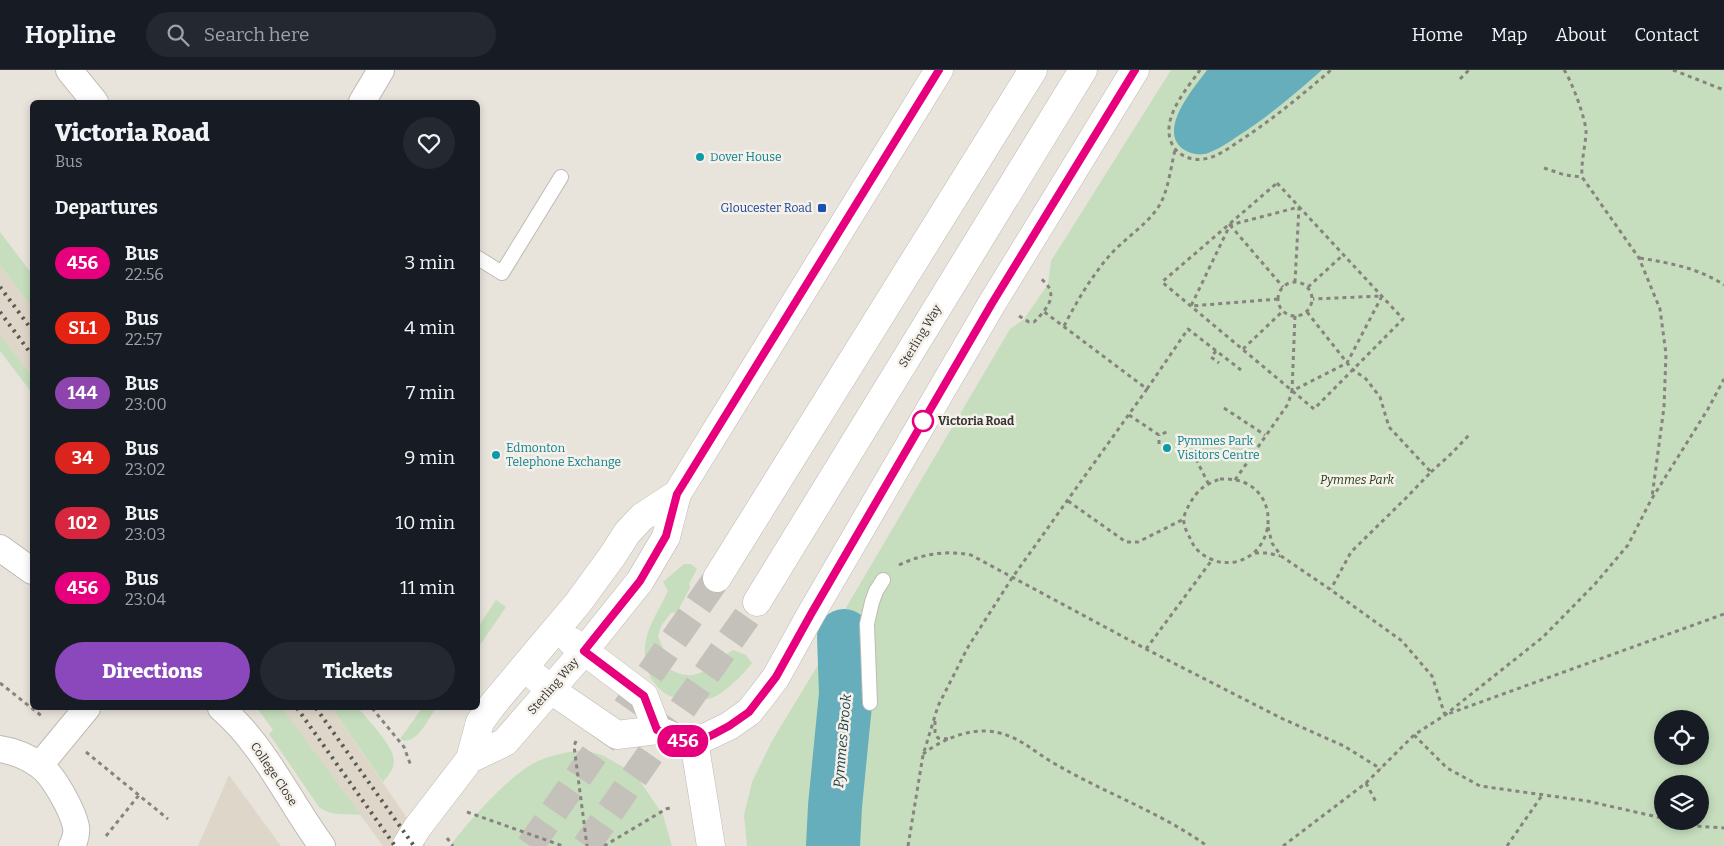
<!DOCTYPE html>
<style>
:root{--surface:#171b24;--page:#242831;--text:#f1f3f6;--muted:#9ea1a6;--line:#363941;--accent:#8b48bc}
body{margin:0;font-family:Bitter,serif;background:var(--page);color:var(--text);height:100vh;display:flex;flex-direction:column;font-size:19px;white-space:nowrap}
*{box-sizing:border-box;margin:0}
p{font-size:16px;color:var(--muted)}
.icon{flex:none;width:28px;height:28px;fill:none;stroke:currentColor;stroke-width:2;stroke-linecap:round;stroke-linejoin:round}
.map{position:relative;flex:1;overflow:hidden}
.details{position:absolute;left:30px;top:30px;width:450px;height:610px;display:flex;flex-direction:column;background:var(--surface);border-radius:8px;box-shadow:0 2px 8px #0003}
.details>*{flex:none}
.badge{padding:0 10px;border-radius:16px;font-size:18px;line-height:32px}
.fabs{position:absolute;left:1654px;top:640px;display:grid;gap:10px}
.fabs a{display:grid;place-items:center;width:55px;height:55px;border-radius:50%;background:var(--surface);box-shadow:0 2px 8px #0003;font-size:25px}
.map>.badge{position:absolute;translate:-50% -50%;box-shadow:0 0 0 2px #fff}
h2{padding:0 25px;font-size:19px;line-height:45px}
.round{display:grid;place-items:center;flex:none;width:52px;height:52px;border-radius:26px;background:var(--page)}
.headline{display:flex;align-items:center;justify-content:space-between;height:85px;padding:0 25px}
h1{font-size:24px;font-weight:800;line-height:38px}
.action{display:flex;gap:10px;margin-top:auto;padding:10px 25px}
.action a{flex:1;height:58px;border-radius:30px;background:var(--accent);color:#fff;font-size:20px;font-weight:800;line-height:58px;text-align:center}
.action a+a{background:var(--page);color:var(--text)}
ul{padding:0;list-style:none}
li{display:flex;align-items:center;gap:15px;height:65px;padding:0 25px}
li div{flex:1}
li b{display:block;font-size:19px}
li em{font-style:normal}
li .badge{min-width:55px;font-weight:700;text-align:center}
header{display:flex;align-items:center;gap:30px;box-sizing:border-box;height:70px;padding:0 25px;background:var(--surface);border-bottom:1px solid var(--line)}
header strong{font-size:24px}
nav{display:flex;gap:28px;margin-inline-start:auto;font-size:18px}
.search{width:350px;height:45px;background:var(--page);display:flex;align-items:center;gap:12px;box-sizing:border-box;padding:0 18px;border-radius:28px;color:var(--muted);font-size:19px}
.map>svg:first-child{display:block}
.built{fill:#ded7c9}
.green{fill:#c6debd;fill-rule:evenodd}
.water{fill:#66aebc}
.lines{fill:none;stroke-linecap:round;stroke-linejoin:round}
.river{stroke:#66aebc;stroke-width:54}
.highway-tunnel{stroke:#c4c1ba;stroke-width:28;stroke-dasharray:28 14;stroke-linecap:butt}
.lane-casing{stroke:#bebab3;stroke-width:16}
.street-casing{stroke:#bebab3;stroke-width:28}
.secondary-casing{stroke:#bebab3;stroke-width:29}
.highway-casing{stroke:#bebab3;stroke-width:29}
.path{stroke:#87847f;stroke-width:3;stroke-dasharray:4 4;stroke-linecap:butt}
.lane{stroke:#fff;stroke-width:14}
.street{stroke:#fff;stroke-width:26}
.secondary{stroke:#fff;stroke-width:28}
.highway{stroke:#fff;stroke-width:28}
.rail{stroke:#5c5955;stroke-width:4;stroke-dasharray:2.5 5;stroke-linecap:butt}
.line-casing{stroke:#fff;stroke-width:11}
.line{stroke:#e6007e;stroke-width:8}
.culture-dot{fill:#0f9aa8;stroke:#f5f1ea;stroke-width:2}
.transit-dot{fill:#1a4fb4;stroke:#f5f1ea;stroke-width:2}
.stop-dot{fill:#fff;stroke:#e6007e;stroke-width:2.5}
.labels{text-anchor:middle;stroke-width:5;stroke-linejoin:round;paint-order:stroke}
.culture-label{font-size:12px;fill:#0d838f;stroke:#f5f1ea;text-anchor:start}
.transit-label{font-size:12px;fill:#164399;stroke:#f5f1ea;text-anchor:end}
.street-label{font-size:12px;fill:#363431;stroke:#f5f1ea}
.stop-label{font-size:12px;font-weight:bold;fill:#363431;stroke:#f5f1ea;text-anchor:start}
.park-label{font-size:12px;font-style:italic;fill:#1b3b0a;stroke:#f5f1ea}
.water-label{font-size:14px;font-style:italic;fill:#1d4047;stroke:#f5f1ea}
</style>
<header>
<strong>Hopline</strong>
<div class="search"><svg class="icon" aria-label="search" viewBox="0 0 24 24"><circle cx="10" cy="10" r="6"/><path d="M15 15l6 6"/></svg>Search here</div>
<nav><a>Home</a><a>Map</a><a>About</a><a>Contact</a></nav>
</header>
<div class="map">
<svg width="1724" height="776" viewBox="0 0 1724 776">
<rect width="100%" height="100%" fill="#e8e4dc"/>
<path class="built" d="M0,195L32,237V306L0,265Z
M282,638H332L426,776H383Z
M229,705L281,776H198Z"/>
<path class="green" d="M1171,0H1724V776H747L744,745L752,712L772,671L821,590L837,553L1010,259L1024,249L1048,214L1051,191ZM1662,649H1700V686H1662ZM1662,714H1700V751H1662Z
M0,162L32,204V237L0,195Z
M0,265L32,306V323L0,281Z
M684,494H691L697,499L689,514L690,518L677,542L671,543L661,556L658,567C665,579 666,588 659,599L664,603L669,599C700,616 709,594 733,580L746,585L752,593C744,604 721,627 708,629C703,630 697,629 692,628C685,628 676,629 670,626C656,620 646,603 645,589C643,560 657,545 668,521L663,512Z
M496,530L506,537L478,578V557Z
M257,638H282L361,745C348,744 330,746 319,737L269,664L273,660Z
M332,638H358C368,650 394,676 394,691C394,699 388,706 383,712Z
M422,638H436C429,648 415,678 400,669Z
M583,680L602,685L623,697L640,711L663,745L672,776H450C469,751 510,704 538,691C551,685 568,682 583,680Z"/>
<path class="water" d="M1207,0H1322C1295,24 1269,46 1238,66C1229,72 1219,79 1208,83C1201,86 1190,84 1183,79C1157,60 1194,18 1207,0Z"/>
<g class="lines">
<path class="river" d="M833,776L835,736L846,624L844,566"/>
<path class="highway-tunnel" d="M530,776L717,508
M586,776L757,532"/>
<defs>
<path id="lane" d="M478,188L502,203L561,107
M870,633L867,554L872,532L876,521L883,510"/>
<path id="street" d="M69,0L95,32
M362,32L381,0
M0,478L32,501
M221,638C265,676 288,730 322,776
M0,679C13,681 28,687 39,695C53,704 73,741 76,757C77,763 75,770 72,776
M40,695L87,638"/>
<path id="secondary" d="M571,571L644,626L657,660
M525,598L551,620L617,665L657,660L682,670L702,669L729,656L749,642L761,627L776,607L811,544L991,235L1135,0
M694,671L711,776
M470,689L505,672L584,581L640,511L666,467L677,424L939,0
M406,776L417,758L470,689L480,652L494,633L578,533L613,485L627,463L642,447L677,424"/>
<path id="highway" d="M717,508L1033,0
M757,532L1083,0"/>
</defs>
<use href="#lane" class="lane-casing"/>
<use href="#street" class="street-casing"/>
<use href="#secondary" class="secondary-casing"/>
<use href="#highway" class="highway-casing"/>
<path class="path" d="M1200,0C1186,20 1160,49 1172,74C1178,86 1192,91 1204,89C1218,87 1230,77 1241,70C1273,49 1302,25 1331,0
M1564,0C1571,9 1587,52 1586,63C1585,78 1581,92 1582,107
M1673,0L1724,20
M1460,9L1469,0
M1544,98L1565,105L1582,107L1639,188L1660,239L1666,284L1664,337L1652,427
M1277,113L1403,249L1314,339L1162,212Z
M1230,155L1283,217
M1640,188C1669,193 1699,198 1724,215
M1278 229a17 17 0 1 1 34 0a17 17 0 1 1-34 0Z
M1308,217L1343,185
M1278,229L1191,236L1230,155L1299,137L1295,212
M1307,242L1352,299L1366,309L1380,327L1389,357L1431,402L1406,428L1351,482L1331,519
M1019,246L1029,252H1034C1049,237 1060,223 1040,208
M1295,246L1292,321L1347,293L1382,226L1313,229
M1064,256C1077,231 1091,207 1110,185C1125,168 1147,155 1159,136C1168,122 1171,96 1175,80
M1243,279L1283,241
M1216,281L1211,287L1219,293
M1147,319L1188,259L1241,300
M1224,338L1265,365
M1129,345L1159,365L1167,362
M1159,374V365
M1196,389L1208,413
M1431,402L1452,383L1469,365
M1220,409C1228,409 1236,409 1243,412C1281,427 1274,484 1235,492C1227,493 1220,493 1213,490C1203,486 1195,480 1191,470C1188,464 1183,456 1184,449C1184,444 1187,439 1189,435C1198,419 1204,415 1220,409Z
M1235,410L1288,334L1292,321
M1068,431L1126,472H1138L1184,449
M1268,457L1272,473L1281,486L1331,520L1402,571L1432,606L1445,645L1724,544
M1255,483H1268L1280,486
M899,495C922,484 946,480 971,485L1146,579L1283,649L1344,676L1381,699
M1146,579L1212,490
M0,613L43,647
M372,638L404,677L411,696
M935,651V664L938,668L949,669
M1414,665L1447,698L1480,716L1587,731L1662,748
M576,671L574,676L587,776
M86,682L168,749
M923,684C940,671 964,660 986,661C1018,663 1031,681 1057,695C1105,723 1162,743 1207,776
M1366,713L1377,734
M467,742L563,776
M1674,751L1696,756L1724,758
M106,766L139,725
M447,768L453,776
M604,776L666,739L670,738
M908,776L923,685L938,636L968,577L1012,508L1147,319L1043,241
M1283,776L1366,713L1414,665L1445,645L1543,567L1595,514L1628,475L1651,430L1708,339L1724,309
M1507,776L1543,724"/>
<use href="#lane" class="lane"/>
<use href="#street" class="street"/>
<use href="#secondary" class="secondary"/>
<use href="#highway" class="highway"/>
<path class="rail" d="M0,217L32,260
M0,242L32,285
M297,638L395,776
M316,638L414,776"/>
</g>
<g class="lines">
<defs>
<path id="line" d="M939,0L677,424L666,466L640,511L584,581L644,626L657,660L682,670H702L714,664L729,656L749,642L776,607L811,544L991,235L1135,0"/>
</defs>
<use href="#line" class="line-casing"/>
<use href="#line" class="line"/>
</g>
<g class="culture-dot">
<circle cx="700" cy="87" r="5"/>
<circle cx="1167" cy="378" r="5"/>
<circle cx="496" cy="385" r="5"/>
</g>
<rect class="transit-dot" x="817" y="133" width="10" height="10" rx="2.5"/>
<circle class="stop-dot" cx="923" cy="351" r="10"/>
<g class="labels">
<g class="culture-label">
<text x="710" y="91">Dover House</text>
<text x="1177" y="375">Pymmes Park<tspan x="1177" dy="14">Visitors Centre</tspan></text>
<text x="506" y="382">Edmonton<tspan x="506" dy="14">Telephone Exchange</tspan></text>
</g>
<g class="transit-label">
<text x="812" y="142">Gloucester Road</text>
</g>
<g class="street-label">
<text transform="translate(920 266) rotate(-59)" y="4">Sterling Way</text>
<text transform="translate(553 616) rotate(-49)" y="4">Sterling Way</text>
<text transform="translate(274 704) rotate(56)" y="4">College Close</text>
</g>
<g class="stop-label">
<text x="938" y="355">Victoria Road</text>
</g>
<g class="park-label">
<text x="1357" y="414">Pymmes Park</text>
</g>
<g class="water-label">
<text transform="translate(842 671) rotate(-85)" y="5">Pymmes Brook</text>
</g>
</g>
</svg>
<div class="fabs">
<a><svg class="icon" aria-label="locate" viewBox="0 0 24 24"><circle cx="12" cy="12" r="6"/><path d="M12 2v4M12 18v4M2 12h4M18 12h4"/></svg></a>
<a><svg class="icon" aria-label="layers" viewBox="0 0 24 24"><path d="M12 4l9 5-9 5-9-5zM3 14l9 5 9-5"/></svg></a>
</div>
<b class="badge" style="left:683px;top:671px;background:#e6007e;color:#fff">456</b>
<section class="details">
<div class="headline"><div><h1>Victoria Road</h1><p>Bus</p></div><a class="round"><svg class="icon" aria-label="heart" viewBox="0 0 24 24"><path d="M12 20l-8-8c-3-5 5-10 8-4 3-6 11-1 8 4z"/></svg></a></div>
<h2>Departures</h2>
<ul>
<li><span class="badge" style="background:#e6007e;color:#fff">456</span><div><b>Bus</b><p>22:56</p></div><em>3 min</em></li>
<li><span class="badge" style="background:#e42313;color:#fff">SL1</span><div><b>Bus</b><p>22:57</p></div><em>4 min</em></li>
<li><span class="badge" style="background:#8e44ad;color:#fff">144</span><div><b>Bus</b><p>23:00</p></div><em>7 min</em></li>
<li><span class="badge" style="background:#dc241f;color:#fff">34</span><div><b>Bus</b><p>23:02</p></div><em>9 min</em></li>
<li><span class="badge" style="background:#d7263d;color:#fff">102</span><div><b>Bus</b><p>23:03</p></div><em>10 min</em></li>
<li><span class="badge" style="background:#e6007e;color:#fff">456</span><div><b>Bus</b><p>23:04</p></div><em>11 min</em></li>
</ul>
<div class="action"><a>Directions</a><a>Tickets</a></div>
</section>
</div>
